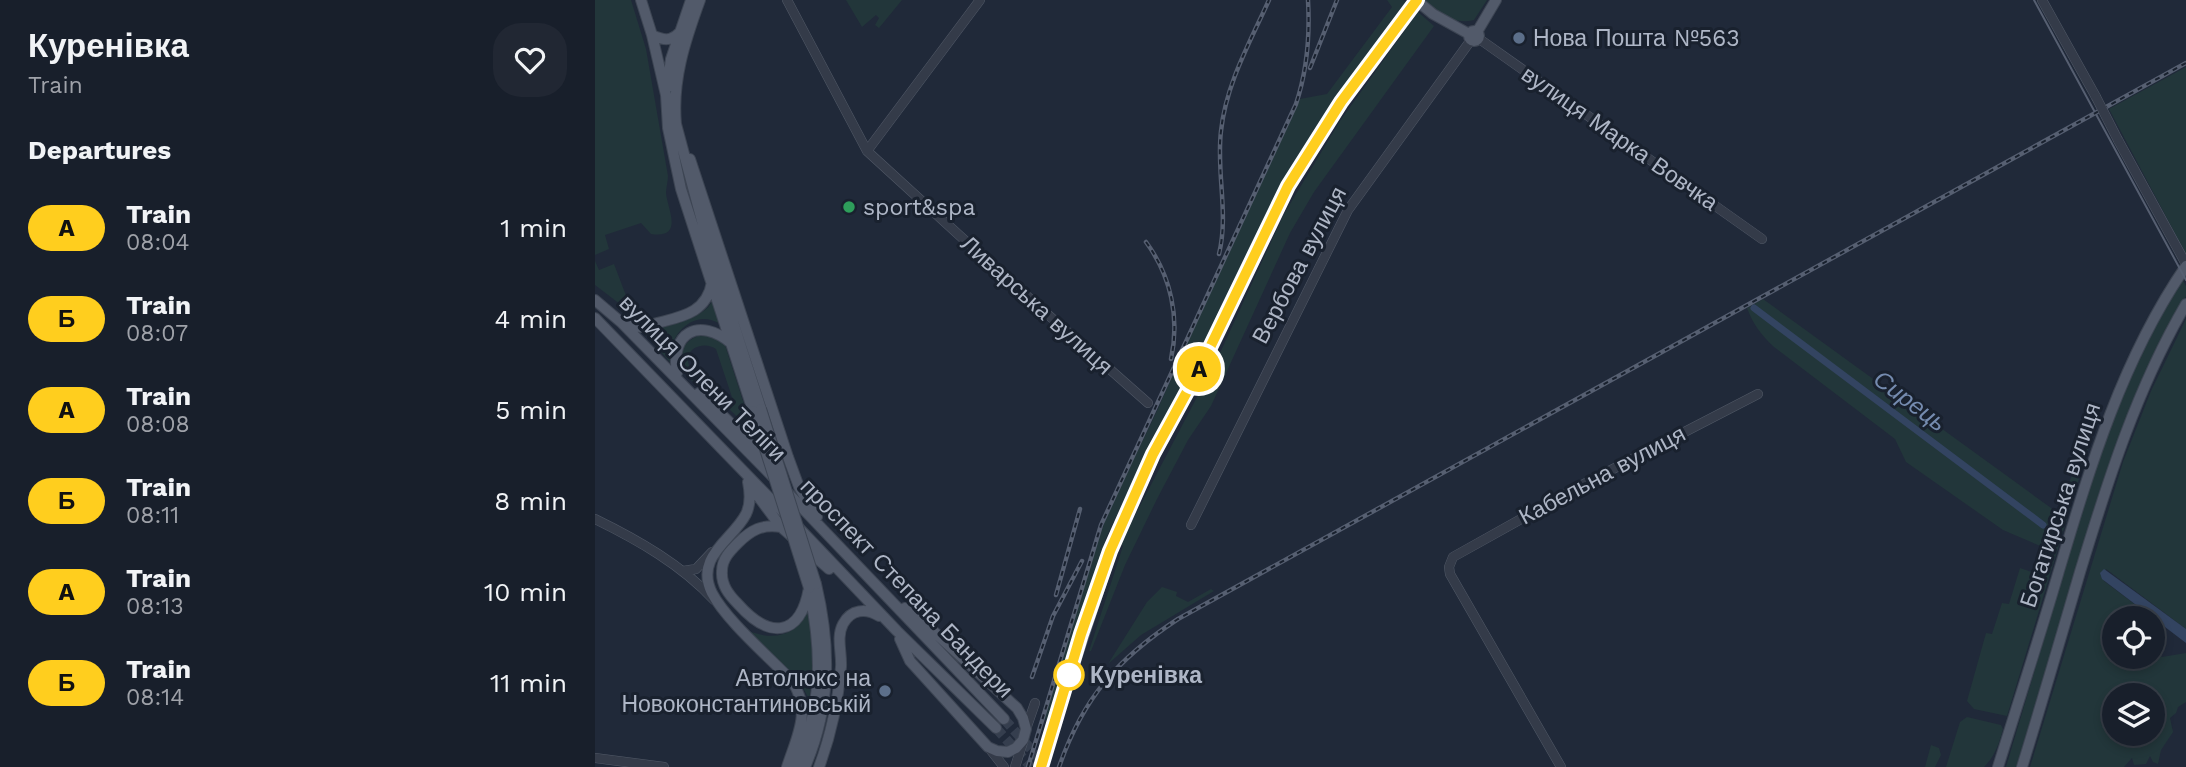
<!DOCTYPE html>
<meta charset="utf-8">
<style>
:root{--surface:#181f2b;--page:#212733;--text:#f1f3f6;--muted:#9fa2a9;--line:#363d47}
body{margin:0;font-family:"Work Sans",sans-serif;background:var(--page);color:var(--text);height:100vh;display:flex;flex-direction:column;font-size:26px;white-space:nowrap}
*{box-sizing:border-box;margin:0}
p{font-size:23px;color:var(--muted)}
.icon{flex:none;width:38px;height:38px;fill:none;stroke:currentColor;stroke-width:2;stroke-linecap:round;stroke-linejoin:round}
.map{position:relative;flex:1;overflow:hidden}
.drawer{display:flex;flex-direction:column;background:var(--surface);width:595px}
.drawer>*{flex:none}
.badge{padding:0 14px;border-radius:23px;font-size:24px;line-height:46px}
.fabs{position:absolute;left:1507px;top:606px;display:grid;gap:14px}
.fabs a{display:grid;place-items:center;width:63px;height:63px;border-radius:50%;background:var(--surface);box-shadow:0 4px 10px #0003,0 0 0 2px var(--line);font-size:35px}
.map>.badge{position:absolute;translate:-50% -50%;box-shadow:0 0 0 4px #fff}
h2{padding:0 28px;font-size:26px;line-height:63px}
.round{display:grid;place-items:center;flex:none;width:74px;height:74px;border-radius:28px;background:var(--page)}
.overview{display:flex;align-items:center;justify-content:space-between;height:119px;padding:0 28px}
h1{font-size:33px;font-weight:700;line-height:52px}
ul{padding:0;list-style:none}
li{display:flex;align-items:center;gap:21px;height:91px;padding:0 28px}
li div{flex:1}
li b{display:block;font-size:26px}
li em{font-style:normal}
li .badge{min-width:77px;font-weight:700;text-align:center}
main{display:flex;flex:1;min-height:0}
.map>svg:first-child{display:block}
.green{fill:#22363a;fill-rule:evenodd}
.water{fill:#334461}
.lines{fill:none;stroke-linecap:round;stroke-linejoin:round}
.canal{stroke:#334461;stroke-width:7}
.major-tunnel{stroke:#353e4e;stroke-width:10;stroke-dasharray:10 5;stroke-linecap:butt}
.minor-casing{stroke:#515967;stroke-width:10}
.major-casing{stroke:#3d4553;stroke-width:12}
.minor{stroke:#343b49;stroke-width:9}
.major{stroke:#525a6a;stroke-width:10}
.tram{stroke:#565f71;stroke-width:2}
.rail-casing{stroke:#565f71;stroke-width:4.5}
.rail{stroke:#19212e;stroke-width:2;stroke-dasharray:5;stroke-linecap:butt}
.minor-bridge-casing{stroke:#515967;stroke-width:10;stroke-linecap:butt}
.major-bridge-casing{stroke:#3d4553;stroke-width:12;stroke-linecap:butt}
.minor-bridge{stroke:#343b49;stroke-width:9}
.major-bridge{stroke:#525a6a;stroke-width:10}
.line-casing{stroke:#fff;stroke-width:16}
.line{stroke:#ffce1e;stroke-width:10}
.service-dot{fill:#5c6f8a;stroke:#19212e;stroke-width:2.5}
.leisure-dot{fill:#2e9e5b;stroke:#19212e;stroke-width:2.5}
.stop-dot{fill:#fff;stroke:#ffce1e;stroke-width:3.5}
.labels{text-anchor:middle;stroke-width:6;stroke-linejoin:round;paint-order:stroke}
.poi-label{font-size:23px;fill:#aeb6c6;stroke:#19212e;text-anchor:start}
.street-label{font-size:23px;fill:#aeb6c6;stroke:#19212e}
.stop-label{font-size:23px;font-weight:bold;fill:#aeb6c6;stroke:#19212e;text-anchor:start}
.water-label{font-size:24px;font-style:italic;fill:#758baf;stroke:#19212e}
</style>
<main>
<section class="drawer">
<div class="overview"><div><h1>Куренівка</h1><p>Train</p></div><a class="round"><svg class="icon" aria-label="heart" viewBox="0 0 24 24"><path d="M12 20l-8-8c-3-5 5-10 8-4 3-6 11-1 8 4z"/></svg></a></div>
<h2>Departures</h2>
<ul>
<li><span class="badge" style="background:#ffce1e;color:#111">A</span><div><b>Train</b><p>08:04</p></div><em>1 min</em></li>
<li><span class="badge" style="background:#ffce1e;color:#111">Б</span><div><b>Train</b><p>08:07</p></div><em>4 min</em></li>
<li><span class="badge" style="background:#ffce1e;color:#111">A</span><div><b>Train</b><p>08:08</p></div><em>5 min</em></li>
<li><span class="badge" style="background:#ffce1e;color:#111">Б</span><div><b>Train</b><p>08:11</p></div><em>8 min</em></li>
<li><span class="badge" style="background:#ffce1e;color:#111">A</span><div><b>Train</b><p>08:13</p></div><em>10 min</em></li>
<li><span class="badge" style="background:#ffce1e;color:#111">Б</span><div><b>Train</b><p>08:14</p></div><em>11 min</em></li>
</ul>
</section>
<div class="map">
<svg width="1591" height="767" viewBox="0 0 1591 767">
<rect width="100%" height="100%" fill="#202939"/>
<path class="green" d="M0,0H36L51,49L73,176C73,181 71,188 71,193C72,208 90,239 56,234L46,223L10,235L14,249L0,255Z
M251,0H307L284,28L280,25L284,18L281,15L267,27Z
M792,0H808L813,3L737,103L707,151L675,208L620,330L556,444L510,540L511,545L494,592L454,722L449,718L490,578L513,512L561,413L636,243L705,99L732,94L797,7Z
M827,0H892L879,20C859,25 842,13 827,0Z
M823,12L839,26L719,192L695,233L616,406L593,440L562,499L530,565L496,651H494L528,546L525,544L624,355L689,214L745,121Z
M1591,67V254L1514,109Z
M0,261L4,270L19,264L38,314L0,285Z
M1587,279L1591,286V296L1572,328L1536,405L1511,473L1421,767H1411L1505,451L1545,354Z
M1168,299L1463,513L1490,439L1494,446L1412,716L1379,709L1372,701L1391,633L1397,634L1407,603L1414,604L1425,568L1443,574L1450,548L1408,530L1311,462L1300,439L1179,347C1166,335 1158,324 1152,308Z
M117,300L125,324C99,307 72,336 75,362L49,333C67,327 112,319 117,300Z
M1591,319V629L1511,569L1509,581L1550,612L1548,618H1519V656H1535L1541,661L1558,656L1560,648L1558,639L1561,635L1563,637V654L1567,657L1591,653V702L1583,707L1581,713L1575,718L1578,732L1566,750L1563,764L1558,762L1555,756L1551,764L1539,765L1537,758L1529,767H1435L1528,462L1556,391ZM1519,695H1558V733H1519Z
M108,334L117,335L130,345L158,432L133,408L138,400L121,349C112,342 93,345 93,360C93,367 100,376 104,381L101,385C83,367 78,343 108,334Z
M567,587L582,592L581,596L593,602L616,589L619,591L546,635L513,664L552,602Z
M213,611L219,646L214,705L213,697L207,686L154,631C179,641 201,636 213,611Z
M1372,717L1406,725L1408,729C1404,744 1400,756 1389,767H1351L1365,722Z
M1336,745L1344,748L1346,755L1340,767H1330Z"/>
<path class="water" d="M1509,569L1591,629V643L1507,579L1505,573Z"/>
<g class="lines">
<path class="canal" d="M1159,308L1448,525"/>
<path class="major-tunnel" d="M409,719L452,767
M401,728L436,767"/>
<defs>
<path id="minor" d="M192,0L272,151L399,267L553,403
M1447,0L1501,97
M883,38L1167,239
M1523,140L1591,264
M272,151L385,0
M0,519C43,540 87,565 119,600
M596,525L753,210L876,40
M88,571L101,569L117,552
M431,729L440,703
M394,748L409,767
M0,758L69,767
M420,767L428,742
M966,767L855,574L854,567L858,557L987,485L1163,394"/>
<path id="major" d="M46,0L57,35L71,95L73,128L86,189L158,411
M105,0C90,41 77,80 81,124L114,247L166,409
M821,0L838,14L874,34
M874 36a5 5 0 1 1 10 0a5 5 0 1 1-10 0Z
M882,32L901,0
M57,35C68,40 75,42 84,33
M72,88L76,59L96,0
M95,159L193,457L204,487L222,517
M0,300L27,323L180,479
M0,318L191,515
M28,323L45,327L52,326C80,317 111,317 117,282
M82,373C75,332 104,317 136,343
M104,393L173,459
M153,482C155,492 156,504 151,514C138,540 99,556 117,593C131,620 174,657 197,681C217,711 202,736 192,767
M154,484L186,527L234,569
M191,491L409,719
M202,526L302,631L401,728
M186,527C167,524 156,530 143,543C135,551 127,559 127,571C126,585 134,595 143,604C174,639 205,638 214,588
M305,639L315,661L393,747L402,751L413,752L421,748L428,740L431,729L428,718L422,708L324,618L310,608
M202,767C226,706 228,658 215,594
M210,767C236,707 236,647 221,584
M224,767C236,735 243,701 246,667C247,653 241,637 248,624C256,609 271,608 284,616
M1403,767C1423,703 1444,639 1463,574C1495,467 1527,359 1591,266
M1427,767C1447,702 1466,637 1485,572C1513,480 1542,388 1591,304"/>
</defs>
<use href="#minor" class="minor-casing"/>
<use href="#major" class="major-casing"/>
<use href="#minor" class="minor"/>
<use href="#major" class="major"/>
<path class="tram" d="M1439,0L1591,280"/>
<defs>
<path id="rail" d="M715,68L742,0
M551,242C576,276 585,318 576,359
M624,254C634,213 621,172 626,131C631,84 655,42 674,0
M461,595L485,509
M437,677L458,616L487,561
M433,767L506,525L701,104C712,71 715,35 713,0
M449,767L520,552L563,456L610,369L697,189L750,105L828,0
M464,767C488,698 522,659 583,619L1591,63"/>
</defs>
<use href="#rail" class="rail-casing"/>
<use href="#rail" class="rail"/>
<defs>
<path id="minor-bridge" d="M1501,97L1523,140"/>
<path id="major-bridge" d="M166,409L221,584
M158,411L214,588"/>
</defs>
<use href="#minor-bridge" class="minor-bridge-casing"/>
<use href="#major-bridge" class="major-bridge-casing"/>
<use href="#minor-bridge" class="minor-bridge"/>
<use href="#major-bridge" class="major-bridge"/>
</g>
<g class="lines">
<defs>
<path id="line" d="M446,767L486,634L515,551L558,454L606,366L693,186L746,102L822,0"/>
</defs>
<use href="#line" class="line-casing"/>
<use href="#line" class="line"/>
</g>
<g class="service-dot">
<circle cx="924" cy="38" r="7"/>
<circle cx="290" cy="691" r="7"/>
</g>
<circle class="leisure-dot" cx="254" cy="207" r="7"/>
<circle class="stop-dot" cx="474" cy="675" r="14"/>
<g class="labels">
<g class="poi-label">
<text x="938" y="46">Нова Пошта №563</text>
<text x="268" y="215">sport&amp;spa</text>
<text x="276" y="686" text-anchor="end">Автолюкс на<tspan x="276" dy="26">Новоконстантиновській</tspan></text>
</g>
<g class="street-label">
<text transform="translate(1025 138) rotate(35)" y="8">вулиця Марка Вовчка</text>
<text transform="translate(704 265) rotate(-62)" y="8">Вербова вулиця</text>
<text transform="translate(442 305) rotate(42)" y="8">Ливарська вулиця</text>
<text transform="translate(108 378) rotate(45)" y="8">вулиця Олени Теліги</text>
<text transform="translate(1007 475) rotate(-28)" y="8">Кабельна вулиця</text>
<text transform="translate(1465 505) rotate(-72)" y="8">Богатирська вулиця</text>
<text transform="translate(312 588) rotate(46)" y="8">проспект Степана Бандери</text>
</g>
<g class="stop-label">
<text x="495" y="683">Куренівка</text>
</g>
<g class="water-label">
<text transform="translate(1315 401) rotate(37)" y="8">Сирець</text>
</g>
</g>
</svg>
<div class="fabs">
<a><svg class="icon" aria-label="locate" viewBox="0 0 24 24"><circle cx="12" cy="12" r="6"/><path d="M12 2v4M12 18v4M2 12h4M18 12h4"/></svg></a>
<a><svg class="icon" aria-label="layers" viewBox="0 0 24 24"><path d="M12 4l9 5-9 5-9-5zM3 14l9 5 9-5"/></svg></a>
</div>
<b class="badge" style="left:604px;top:369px;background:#ffce1e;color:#111">A</b>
</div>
</main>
